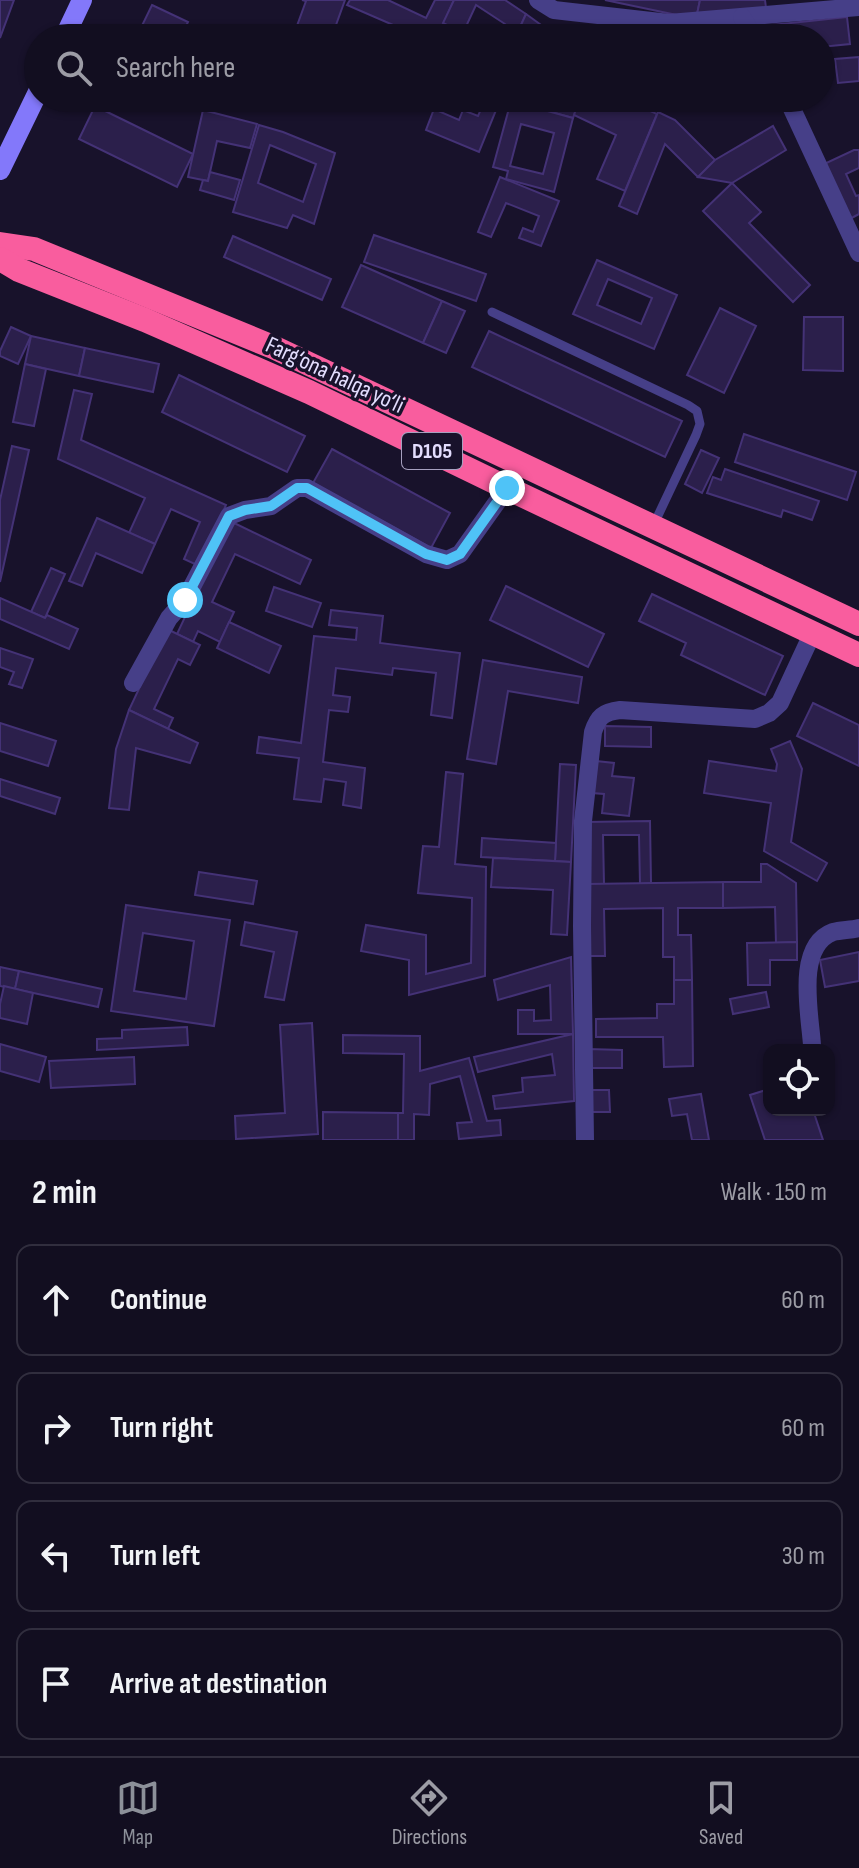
<!DOCTYPE html>
<html lang="en">
<head>
<meta charset="utf-8">
<style>
  body { margin:0; font-family:"Sofia Sans Condensed",sans-serif; background:#1b1729; color:#f1f3f6 }
  .controls { position:absolute; right:24px; bottom:24px; display:grid; overflow:hidden; border-radius:16px; box-shadow:0 2px 6px #0004 }
  .controls button { width:72px; height:72px; display:grid; place-items:center; padding:0; border:0; border-bottom:2px solid #312e3e; background:#120e20; color:#f1f3f6; font:40px sans-serif }
  .stop { position:absolute; width:24px; height:24px; margin:-18px; border:6px solid #4fc3f7; border-radius:50%; background:#fff }
  .stop.end { background:#4fc3f7; border-color:#fff; box-shadow:0 2px 8px #0008 }
  .list { margin:0; padding:0; list-style:none }
  h2 { display:flex; justify-content:space-between; align-items:center; height:104px; margin:0; padding:0 32px; font-size:34px }
  h2 small { font-size:26px; font-weight:400; color:#9c9ca5 }
  .list li { display:grid; grid-template-columns:52px 1fr auto; gap:24px; align-items:center; box-sizing:border-box; height:112px; margin:0 16px 16px; padding:0 16px; border:2px solid #312e3e; border-radius:16px }
  .list b { display:block; font-size:30px; white-space:nowrap }
  .list em { font-size:26px; font-style:normal; color:#9c9ca5 }
  .icon { flex:none; width:44px; height:44px; fill:none; stroke:currentColor; stroke-width:2; stroke-linecap:round; stroke-linejoin:round }
  .map { position:relative; flex:none; width:859px; height:1140px; overflow:hidden }
  .search { position:absolute; background:#120e20; box-shadow:0 2px 6px #0004; left:24px; right:24px; top:24px; height:88px; display:flex; align-items:center; gap:20px; box-sizing:border-box; padding:0 28px; border-radius:44px; color:#9c9ca5; font-size:30px }
  .sheet { height:616px; background:#120e20 }
  nav { display:flex; justify-content:space-around; align-items:center; box-sizing:border-box; height:112px; border-top:2px solid #312e3e; background:#120e20; font-size:22px; color:#9c9ca5 }
  nav a { display:grid; justify-items:center; gap:4px }
  nav .on { color:#8c9099 }
  .map>svg:first-child { display:block }
  .building { fill:#2b1f4b; stroke:#443276; stroke-width:2; fill-rule:evenodd }
  .lines { fill:none; stroke-linecap:round; stroke-linejoin:round }
  .lane { stroke:#463f88; stroke-width:9 }
  .street { stroke:#463f88; stroke-width:18 }
  .secondary { stroke:#8378fa; stroke-width:20 }
  .highway { stroke:#f95d9e; stroke-width:24 }
  .route { stroke:#4fc3f7; stroke-width:10 }
  .labels { text-anchor:middle; dominant-baseline:central; stroke-width:7; stroke-linejoin:round; paint-order:stroke }
  .shield { fill:#18122b; stroke:#a6a0bf; stroke-width:2 }
  .shield-label { font-size:22px; font-weight:bold; fill:#e3ddfe }
  .street-label { font-size:24px; fill:#e3ddfe; stroke:#18122b }
</style>
</head>
<body>
<div class="map">
<svg width="859" height="1140" viewBox="0 0 859 1140">
  <rect width="100%" height="100%" fill="#18122b"/>
  <g class="building">
    <polygon points="0,0 14,0 0,38"/>
    <polygon points="302,0 345,0 332,36 319,31 317,38 303,38 294,34 306,1"/>
    <polygon points="350,0 388,0 426,18 435,0 454,0 437,38 423,38 347,5"/>
    <polygon points="454,0 505,0 526,14 515,38 498,38 505,24 476,5 463,33 443,23"/>
    <polygon points="605,0 700,0 696,19"/>
    <polygon points="700,0 765,0 766,8 696,19"/>
    <polygon points="152,5 188,22 180,38 136,38"/>
    <polygon points="526,14 559,38 515,38"/>
    <polygon points="847,17 850,44 821,47 821,38 764,38 763,26"/>
    <polygon points="603,18 644,38 593,38"/>
    <polygon points="859,57 859,81 838,83 835,59"/>
    <polygon points="486,98 501,98 479,152 426,130 434,109 459,120 463,110 478,116"/>
    <polygon points="512,98 580,98 573,118 511,101"/>
    <polygon points="580,98 622,98 657,114 625,191 597,179 616,135 574,115"/>
    <path d="M 511,101 L 573,118 L 554,192 L 506,179 L 508,171 L 493,167 ZM 521,124 L 554,133 L 543,174 L 510,166 Z"/>
    <polygon points="95,106 193,154 177,187 79,139"/>
    <polygon points="203,110 257,124 250,148 217,141 208,181 188,177"/>
    <polygon points="658,112 675,120 715,160 698,177 665,144 637,214 619,206"/>
    <path d="M 259,125 L 283,132 L 335,153 L 314,224 L 293,215 L 287,228 L 233,212 ZM 270,145 L 316,164 L 303,202 L 258,183 Z"/>
    <polygon points="773,126 786,150 732,183 698,177 715,160"/>
    <polygon points="854,150 859,150 859,168 846,174 856,196 859,195 859,214 848,220 822,165"/>
    <polygon points="210,172 240,180 234,200 200,190 203,180 208,181"/>
    <polygon points="500,177 559,201 541,246 519,238 523,228 533,232 539,216 506,203 491,237 478,232"/>
    <polygon points="732,183 761,212 749,223 810,285 793,302 703,211"/>
    <polygon points="374,235 486,274 476,301 364,262"/>
    <polygon points="233,236 331,279 322,300 224,257"/>
    <path d="M 597,260 L 677,295 L 654,349 L 573,314 ZM 608,279 L 652,298 L 641,324 L 597,305 Z"/>
    <polygon points="361,265 442,301 423,343 342,307"/>
    <polygon points="442,301 465,311 446,353 423,343"/>
    <polygon points="720,308 756,326 724,393 687,375"/>
    <polygon points="804,317 843,317 843,371 803,370"/>
    <polygon points="11,327 31,336 18,364 0,356 0,351"/>
    <polygon points="489,331 682,421 665,457 472,367"/>
    <polygon points="31,336 85,348 79,376 25,364"/>
    <polygon points="85,348 159,364 153,392 79,376"/>
    <polygon points="25,364 46,369 34,426 13,422"/>
    <polygon points="179,375 305,436 287,472 162,412"/>
    <polygon points="74,390 92,394 81,440 226,505 199,566 184,559 200,522 171,509 155,544 129,533 145,498 58,459"/>
    <polygon points="744,434 856,472 847,500 735,462"/>
    <polygon points="12,446 29,450 0,582 0,500"/>
    <polygon points="332,449 450,513 431,548 313,483"/>
    <polygon points="701,450 719,458 702,493 685,484"/>
    <polygon points="725,469 819,501 812,520 783,510 781,517 707,493 713,477 721,480"/>
    <polygon points="97,518 155,544 142,573 96,553 82,586 69,581"/>
    <polygon points="230,521 311,560 300,584 235,554 212,602 234,612 220,642 198,631 193,642 177,634"/>
    <polygon points="51,568 65,574 45,618 31,612"/>
    <polygon points="506,586 604,634 588,667 490,620"/>
    <polygon points="274,587 321,603 312,627 266,611"/>
    <polygon points="652,594 783,656 765,695 681,655 686,643 639,621"/>
    <polygon points="0,598 45,618 47,615 78,629 69,649 0,619"/>
    <polygon points="331,610 383,616 380,643 460,653 452,718 431,715 436,673 393,668 392,675 336,668 333,695 350,697 348,712 329,710 323,762 365,768 361,808 343,805 346,782 324,779 321,802 294,799 299,758 257,753 259,737 301,743 314,636 356,640 357,628 329,625"/>
    <polygon points="229,622 281,646 269,673 217,648"/>
    <polygon points="167,629 200,645 190,665 178,659 154,709 173,718 168,729 129,710"/>
    <polygon points="0,648 33,659 22,688 9,684 14,672 0,667"/>
    <polygon points="483,660 582,677 578,703 508,691 496,764 467,759"/>
    <polygon points="813,703 859,725 859,766 797,736"/>
    <polygon points="129,710 198,743 190,763 136,748 129,810 109,808 116,749"/>
    <polygon points="0,723 56,741 48,766 0,751"/>
    <polygon points="605,726 651,727 651,747 605,746"/>
    <polygon points="790,741 802,769 791,842 827,863 817,881 764,851 771,803 704,793 709,761 776,771 777,764 771,749"/>
    <polygon points="596,761 614,763 612,776 634,778 629,816 602,813 604,794 592,793"/>
    <polygon points="560,764 576,765 571,862 555,861"/>
    <polygon points="446,772 463,774 455,864 486,867 485,976 409,995 409,960 361,951 366,925 426,935 426,974 471,963 472,898 418,893 423,846 439,847"/>
    <polygon points="0,779 60,798 55,814 0,796"/>
    <polygon points="650,821 651,883 640,884 639,835 603,835 604,884 587,884 586,822"/>
    <polygon points="482,838 556,843 555,861 481,857"/>
    <polygon points="493,858 571,862 567,935 551,934 553,890 491,887"/>
    <polygon points="761,864 767,864 796,883 797,942 776,943 775,907 723,908 723,882 761,882"/>
    <polygon points="199,872 257,881 253,904 195,895"/>
    <polygon points="723,882 723,908 678,908 678,935 691,935 692,980 674,980 674,957 663,957 663,908 604,909 605,956 588,956 587,884"/>
    <path d="M 126,905 L 230,920 L 214,1026 L 111,1011 ZM 143,933 L 194,941 L 186,999 L 134,991 Z"/>
    <polygon points="245,922 297,932 284,1000 265,997 274,952 241,945"/>
    <polygon points="797,942 797,960 770,960 770,985 748,985 747,943"/>
    <polygon points="859,952 859,981 825,987 820,960"/>
    <polygon points="571,957 573,1034 518,1034 518,1010 534,1010 534,1021 551,1020 550,985 498,1000 494,980"/>
    <polygon points="0,967 19,971 15,989 0,986"/>
    <polygon points="19,971 102,989 98,1007 15,989"/>
    <polygon points="674,980 692,980 693,1066 664,1067 663,1037 596,1037 596,1019 657,1018 657,1004 674,1004"/>
    <polygon points="4,986 33,993 27,1024 0,1018 0,1004"/>
    <polygon points="766,992 769,1007 733,1014 730,999"/>
    <polygon points="312,1023 318,1134 236,1139 235,1116 285,1113 280,1025"/>
    <polygon points="187,1027 188,1045 97,1050 97,1039 122,1038 122,1030"/>
    <polygon points="573,1034 574,1101 495,1109 493,1096 523,1092 522,1078 555,1075 552,1054 478,1072 474,1057"/>
    <polygon points="343,1035 420,1036 420,1071 469,1058 487,1121 500,1120 501,1135 459,1139 457,1123 472,1122 460,1076 430,1084 429,1115 414,1114 414,1140 398,1140 398,1113 403,1113 404,1054 343,1053"/>
    <polygon points="0,1044 46,1057 39,1082 0,1071"/>
    <polygon points="588,1049 622,1050 622,1068 588,1068"/>
    <polygon points="134,1057 135,1084 51,1088 49,1061"/>
    <polygon points="769,1089 769,1110 813,1110 823,1140 765,1140 750,1095"/>
    <polygon points="589,1090 609,1090 610,1112 589,1112"/>
    <polygon points="701,1094 709,1140 692,1140 687,1114 672,1116 669,1099"/>
    <polygon points="323,1112 398,1113 398,1140 323,1140"/>
  </g>
  <g class="lines">
    <polyline class="lane" points="492,312 688,405 697,411 700,424 696,435 654,524"/>
    <g class="street">
      <polyline points="538,0 554,10 669,23 859,7"/>
      <polyline points="742,17 754,38"/>
      <polyline points="787,98 859,253"/>
      <polyline points="133,683 169,618 185,600 229,516 245,510 271,506 297,488 307,488 426,554 447,560 460,554 507,488"/>
      <path d="M 812,1045 C 810,1014 795,946 833,932 C 841,930 851,930 859,928"/>
      <path d="M 585,1140 L 582,926 L 583,821 L 593,732 C 598,717 603,712 620,710 L 755,719 L 769,713 L 780,703 L 813,632"/>
    </g>
    <g class="secondary">
      <polyline points="64,38 82,0"/>
      <polyline points="0,170 38,92"/>
    </g>
    <g class="highway">
      <polyline points="0,244 34,249 273,347 859,624"/>
      <polyline points="0,259 19,270 145,320 309,392 507,488 859,655"/>
    </g>
  </g>
  <g class="lines">
    <polyline class="route" points="185,600 229,516 245,510 271,506 297,488 307,488 426,554 447,560 460,554 507,488"/>
  </g>
  <g class="labels">
    <rect class="shield" x="402" y="433" width="60" height="36" rx="6"/>
    <g class="shield-label">
      <text x="432" y="451">D105</text>
    </g>
    <g class="street-label">
      <text transform="translate(335 375) rotate(25)">Farg‘ona halqa yo‘li</text>
    </g>
  </g>
</svg>
<div class="controls">
<button><svg class="icon" aria-label="locate" viewBox="0 0 24 24"><circle cx="12" cy="12" r="6"/><path d="M12 2v4M12 18v4M2 12h4M18 12h4"/></svg></button>
</div>
<div class="stop" style="left:185px;top:600px"></div>
<div class="stop end" style="left:507px;top:488px"></div>
<div class="search"><svg class="icon" aria-label="search" viewBox="0 0 24 24"><circle cx="10" cy="10" r="6"/><path d="M15 15l6 6"/></svg>Search here</div>
</div>
<section class="sheet">
<h2>2 min<small>Walk · 150 m</small></h2>
<ul class="list">
<li><svg class="icon" aria-label="ahead" viewBox="0 0 24 24"><path d="M12 20V5M6 11l6-6 6 6"/></svg><div><b>Continue</b></div><em>60 m</em></li>
<li><svg class="icon" aria-label="right" viewBox="0 0 24 24"><path d="M7 20v-9h11M14 6l5 5-5 5"/></svg><div><b>Turn right</b></div><em>60 m</em></li>
<li><svg class="icon" aria-label="left" viewBox="0 0 24 24"><path d="M17 20v-9H6M10 6l-5 5 5 5"/></svg><div><b>Turn left</b></div><em>30 m</em></li>
<li><svg class="icon" aria-label="arrive" viewBox="0 0 24 24"><path d="M6 21V4h12l-3 4 3 4H6"/></svg><div><b>Arrive at destination</b></div></li>
</ul>
</section>
<nav>
<a class="on"><svg class="icon" aria-label="map" viewBox="0 0 24 24"><path d="M3 6l6-2 6 2 6-2v14l-6 2-6-2-6 2zM9 4v14M15 6v14"/></svg>Map</a>
<a><svg class="icon" aria-label="directions" viewBox="0 0 24 24"><path d="M12 3l9 9-9 9-9-9zM9 14v-3h6M13 9l2 2-2 2"/></svg>Directions</a>
<a><svg class="icon" aria-label="saved" viewBox="0 0 24 24"><path d="M7 4h10v16l-5-4-5 4z"/></svg>Saved</a>
</nav>
</body>
</html>
